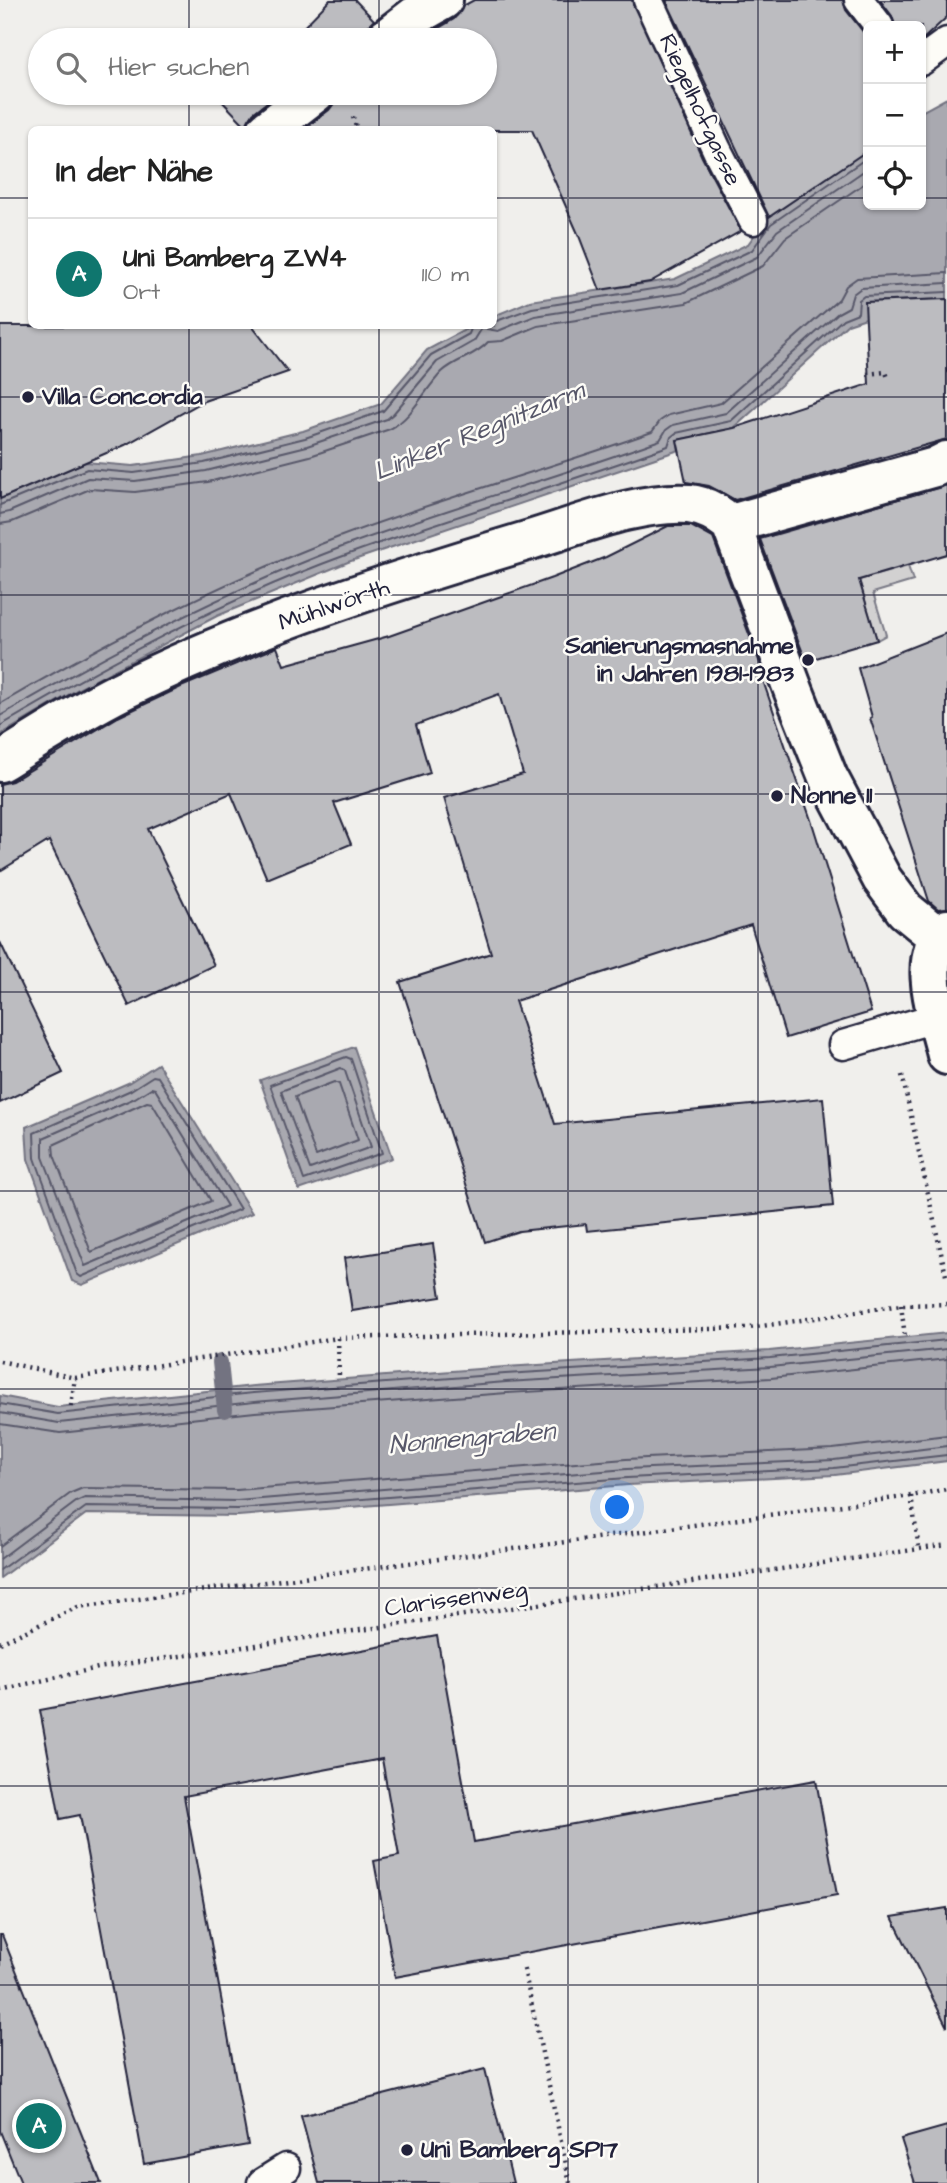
<!DOCTYPE html>
<html lang="de">
<head>
<meta charset="utf-8">
<style>
  body { margin:0; font-family:"Architects Daughter",sans-serif; background:#f6f6f6; color:#222 }
  .controls { position:absolute; right:21px; top:21px; display:grid; overflow:hidden; border-radius:10px; box-shadow:0 2px 5px #0004 }
  .controls button { width:63px; height:63px; display:grid; place-items:center; padding:0; border:0; border-bottom:2px solid #e0e0e0; background:#fff; color:#222; font:35px sans-serif }
  .you { position:absolute; left:618px; top:1508px; width:24px; height:24px; margin:-18px; border:5px solid #fff; border-radius:50%; background:#1a73e8; box-shadow:0 0 0 10px #1a73e833 }
  .badge { display:grid; place-items:center; width:46px; height:46px; border-radius:50%; background:#0f766e; color:#fff; font-size:23px; font-weight:700 }
  .pin { position:absolute; translate:-50% -50%; border:4px solid #fff; box-shadow:0 2px 7px #0006 }
  .list { margin:0; padding:0; list-style:none }
  h2 { display:flex; justify-content:space-between; align-items:center; height:91px; margin:0; padding:0 28px; font-size:30px }
  h2 small { font-size:23px; font-weight:400; color:#767676 }
  .list li { display:grid; grid-template-columns:46px 1fr auto; gap:21px; align-items:center; box-sizing:border-box; height:112px; padding:0 28px; border-top:2px solid #e0e0e0 }
  .list b { display:block; font-size:26px; white-space:nowrap }
  .list p { margin:0; font-size:23px; white-space:nowrap; color:#767676 }
  .list em { font-size:23px; font-style:normal; color:#767676 }
  .icon { flex:none; width:38px; height:38px; fill:none; stroke:currentColor; stroke-width:2; stroke-linecap:round; stroke-linejoin:round }
  .map { position:relative; flex:none; width:947px; height:2183px; overflow:hidden }
  .search { position:absolute; background:#fff; box-shadow:0 2px 5px #0004; left:28px; top:28px; width:469px; height:77px; display:flex; align-items:center; gap:18px; box-sizing:border-box; padding:0 24px; border-radius:38px; color:#767676; font-size:26px }
  .panel { position:absolute; background:#fff; box-shadow:0 2px 5px #0004; left:28px; top:126px; width:469px; height:203px; border-radius:10px }
  .map>svg:first-child { display:block }
  .green { fill:#d2d1d1; stroke:#7a7a86; stroke-width:2 }
  .water { fill:#a9a9b0; stroke:#737381; stroke-width:2 }
  .lines { fill:none; stroke-linecap:round; stroke-linejoin:round }
  .shore { stroke:#58586a; stroke-width:2 }
  .stream { stroke:#737381; stroke-width:16 }
  .building { fill:#bcbcc0; stroke:#22223b; stroke-width:2 }
  .service-casing { stroke:#22223b; stroke-width:33 }
  .minor-casing { stroke:#22223b; stroke-width:44 }
  .tertiary-casing { stroke:#22223b; stroke-width:44 }
  .path { stroke:#22223b; stroke-width:4.5; stroke-dasharray:2 5; stroke-linecap:butt }
  .service { stroke:#fdfcf7; stroke-width:28 }
  .minor { stroke:#fdfcf7; stroke-width:38 }
  .tertiary { stroke:#fdfcf7; stroke-width:38 }
  .grid { fill:none; stroke:#22223b; stroke-width:2; stroke-opacity:0.55 }
  .poi-dot { fill:#22223b; stroke:#fdfcf7; stroke-width:2.5 }
  .labels { text-anchor:middle; dominant-baseline:central; stroke-width:5; stroke-linejoin:round; paint-order:stroke }
  .street-label { font-size:24px; fill:#22223b; stroke:#fdfcf7 }
  .poi-label { font-size:24px; font-weight:bold; fill:#22223b; stroke:#fdfcf7; text-anchor:start }
  .water-label { font-size:26px; font-style:italic; fill:#58586a; stroke:#fdfcf7 }
</style>
</head>
<body>
<div class="map">
<svg width="947" height="2183" viewBox="0 0 947 2183">
  <rect width="100%" height="100%" fill="#f0efec"/>
  <filter id="ink" filterUnits="userSpaceOnUse"><feTurbulence type="fractalNoise" baseFrequency=".0143" numOctaves="2"/><feDisplacementMap in="SourceGraphic" scale="14" xChannelSelector="R" yChannelSelector="G"/><feConvolveMatrix kernelMatrix="1 2 1 2 8 2 1 2 1" color-interpolation-filters="sRGB"/></filter>
  <g filter="url(#ink)">
    <polygon class="green" points="908,566 913,581 873,593 886,635 877,640 859,580"/>
    <g class="water">
      <polygon points="947,98 947,299 866,302 866,318 848,324 734,428 677,440 679,450 348,562 217,616 78,689 0,735 0,499 85,462 133,466 202,456 303,431 381,404 427,350 472,326 494,326 494,316 530,301 675,279 748,244 766,219 868,149 868,205 921,205 921,112"/>
      <polygon points="354,1047 392,1158 299,1190 260,1080"/>
      <polygon points="158,1064 252,1213 82,1285 72,1281 28,1159 26,1127 128,1083"/>
      <polygon points="947,1333 947,1461 835,1475 628,1485 238,1516 86,1514 0,1578 0,1396 58,1407 253,1386 505,1367 769,1351"/>
    </g>
    <g class="lines">
      <g class="shore">
        <polyline points="494,322 532,308 678,285 752,250 771,224 868,157"/>
        <polyline points="0,505 87,469 134,473 204,463 305,438 383,411 431,355 469,334 472,326"/>
        <polyline points="0,514 9,512 88,478 135,481 206,471 307,446 387,419 393,414 437,362 474,341 482,328 498,331 535,316 682,293 757,257 777,231 868,168"/>
        <path d="M 0,524 L 12,522 L 90,489 L 135,492 L 208,482 L 310,456 L 390,429 C 413,417 425,389 442,372 C 456,359 476,356 488,342 L 502,341 L 538,326 L 686,303 L 763,266 L 785,238 L 868,181"/>
        <path d="M 0,704 C 109,640 221,582 339,537 C 442,498 548,469 652,432 L 660,421 L 669,415 L 721,403 L 839,299 L 846,286 L 857,278 L 947,273"/>
        <path d="M 0,716 C 110,652 223,592 342,547 C 447,508 555,478 660,440 L 666,430 L 673,425 L 726,413 L 838,313 L 849,307 L 853,294 L 861,288 L 947,283"/>
        <path d="M 0,726 C 111,661 225,599 346,555 C 452,516 562,485 668,446 L 671,437 L 676,433 L 731,421 L 843,319 L 858,313 L 859,300 L 864,296 L 947,292"/>
        <polygon points="346,1057 351,1059 382,1153 304,1180 270,1085"/>
        <polygon points="341,1068 345,1071 371,1147 310,1169 281,1091"/>
        <polygon points="153,1076 158,1077 240,1209 81,1277 77,1274 35,1158 34,1133 131,1090"/>
        <polygon points="334,1082 339,1084 358,1140 316,1156 295,1097"/>
        <polygon points="151,1088 155,1089 227,1206 85,1266 43,1157 43,1138 135,1098"/>
        <polygon points="147,1102 152,1103 211,1201 91,1252 54,1155 53,1145"/>
        <polyline points="0,1404 58,1414 253,1393 505,1374 770,1358 947,1340"/>
        <polyline points="0,1413 59,1423 254,1402 506,1382 770,1367 947,1349"/>
        <polyline points="0,1424 60,1433 255,1412 507,1393 771,1378 947,1359"/>
        <polyline points="0,1546 71,1493 83,1488 237,1490 626,1459 833,1449 947,1435"/>
        <polyline points="0,1559 76,1502 85,1498 237,1501 627,1469 834,1460 947,1446"/>
        <polyline points="0,1570 86,1507 238,1509 627,1478 834,1468 947,1455"/>
      </g>
      <polyline class="stream" points="220,1362 225,1410"/>
    </g>
    <g class="building">
      <polygon points="330,0 355,0 374,20 364,31 363,40 291,40"/>
      <polygon points="474,0 632,0 702,157 741,231 650,282 600,290 579,236 532,130 303,130 329,110 335,102 336,93 485,93 485,40 419,40 454,19 463,6"/>
      <polygon points="666,0 843,0 846,10 868,38 868,150 769,217"/>
      <polygon points="880,0 947,0 947,17 921,41 921,26 895,26 892,16"/>
      <polygon points="214,93 279,93 253,113 246,126"/>
      <polygon points="947,299 947,439 735,500 709,486 686,482 677,440 734,428 869,384 865,302"/>
      <polygon points="0,326 252,326 288,372 204,401 125,445 0,499"/>
      <polygon points="947,485 947,554 859,580 877,640 806,661 760,539"/>
      <polygon points="668,526 691,526 713,538 764,674 761,675 813,826 871,1012 786,1038 751,925 515,1001 555,1124 823,1098 833,1206 587,1231 586,1224 519,1231 485,1242 400,982 491,953 444,798 523,774 499,694 416,725 430,773 334,803 351,844 267,879 231,793 148,829 214,965 129,1006 49,841 0,871 0,784 12,781 118,717 181,687 277,647 284,665 389,636 552,578 606,557"/>
      <polygon points="947,633 947,908 938,909 929,901 870,718 872,717 858,668"/>
      <polygon points="0,942 63,1073 0,1103"/>
      <polygon points="433,1244 441,1297 352,1311 344,1258"/>
      <polygon points="437,1636 474,1842 816,1780 837,1895 395,1977 374,1861 399,1856 382,1759 184,1796 248,2145 144,2164 80,1815 60,1819 40,1710"/>
      <polygon points="947,1908 947,2027 892,1917"/>
      <polygon points="0,1935 2,1935 101,2183 21,2183 0,2131"/>
      <polygon points="485,2069 513,2183 319,2183 301,2116"/>
      <polygon points="947,2126 947,2183 915,2183 901,2139"/>
    </g>
    <g class="lines">
      <defs>
        <g id="service">
          <polyline points="648,0 717,150 753,220"/>
          <polyline points="859,0 879,26"/>
          <polyline points="921,61 947,42"/>
          <polyline points="843,1045 938,1017"/>
          <polyline points="262,2183 286,2168"/>
        </g>
        <g id="minor">
          <polyline points="384,40 415,16 443,0"/>
          <polyline points="267,130 315,93"/>
          <polyline points="731,524 935,467 947,461"/>
          <path d="M 0,762 C 40,737 81,711 123,690 C 251,626 393,581 530,540 C 580,525 636,501 689,504 C 707,506 718,514 731,524 L 794,692 L 828,777 L 882,879 L 905,910 L 938,937"/>
        </g>
        <path id="tertiary" d="M 947,929 C 914,957 939,1020 947,1055"/>
      </defs>
      <use href="#service" class="service-casing"/>
      <use href="#minor" class="minor-casing"/>
      <use href="#tertiary" class="tertiary-casing"/>
      <g class="path">
        <polyline points="353,117 357,130"/>
        <polyline points="867,374 886,372 888,378"/>
        <polyline points="902,1075 947,1280"/>
        <polyline points="901,1305 905,1337"/>
        <polyline points="338,1338 339,1379"/>
        <polyline points="0,1361 75,1378 338,1338 749,1328 901,1305 947,1304"/>
        <polyline points="71,1406 75,1378"/>
        <polyline points="911,1496 919,1549"/>
        <polyline points="0,1643 78,1607 911,1496 947,1489"/>
        <polyline points="0,1690 98,1668 947,1545"/>
        <polyline points="524,1969 570,2183"/>
      </g>
      <use href="#service" class="service"/>
      <use href="#minor" class="minor"/>
      <use href="#tertiary" class="tertiary"/>
    </g>
  </g>
  <path class="grid" d="M 189,0 L 189,40M 379,0 L 379,40M 568,0 L 568,2183M 758,0 L 758,2183M 189,93 L 189,130M 379,93 L 379,130M 0,198 L 32,198M 494,198 L 868,198M 921,198 L 947,198M 189,326 L 189,2183M 379,326 L 379,2183M 0,397 L 947,397M 0,595 L 947,595M 0,794 L 947,794M 0,992 L 947,992M 0,1191 L 947,1191M 0,1389 L 947,1389M 0,1588 L 947,1588M 0,1786 L 947,1786M 0,1985 L 947,1985"/>
  <g class="poi-dot">
    <circle cx="28" cy="397" r="7"/>
    <circle cx="808" cy="660" r="7"/>
    <circle cx="777" cy="796" r="7"/>
    <circle cx="407" cy="2150" r="7"/>
  </g>
  <g class="labels">
    <g class="street-label">
      <text transform="translate(700 110) rotate(65)">Riegelhofgasse</text>
      <text transform="translate(334 605) rotate(-19)">Mühlwörth</text>
      <text transform="translate(456 1599) rotate(-8)">Clarissenweg</text>
    </g>
    <g class="poi-label">
      <text x="42" y="397">Villa Concordia</text>
      <text x="794" y="646" text-anchor="end">Sanierungsmasnahme<tspan x="794" dy="28">in Jahren 1981–1983</tspan></text>
      <text x="791" y="796">Nonne 11</text>
      <text x="421" y="2150">Uni Bamberg SP17</text>
    </g>
    <g class="water-label">
      <text transform="translate(479 431) rotate(-22)">Linker Regnitzarm</text>
      <text transform="translate(472 1438) rotate(-5)">Nonnengraben</text>
    </g>
  </g>
</svg>
<div class="controls">
<button>+</button>
<button>−</button>
<button><svg class="icon" aria-label="locate" viewBox="0 0 24 24"><circle cx="12" cy="12" r="6"/><path d="M12 2v4M12 18v4M2 12h4M18 12h4"/></svg></button>
</div>
<div class="you"></div>
<div class="pin badge" style="left:39px;top:2126px">A</div>
<div class="search"><svg class="icon" aria-label="search" viewBox="0 0 24 24"><circle cx="10" cy="10" r="6"/><path d="M15 15l6 6"/></svg>Hier suchen</div>
<section class="panel">
<h2>In der Nähe<small></small></h2>
<ul class="list">
<li><span class="badge">A</span><div><b>Uni Bamberg ZW4</b><p>Ort</p></div><em>110 m</em></li>
</ul>
</section>
</div>
</body>
</html>
